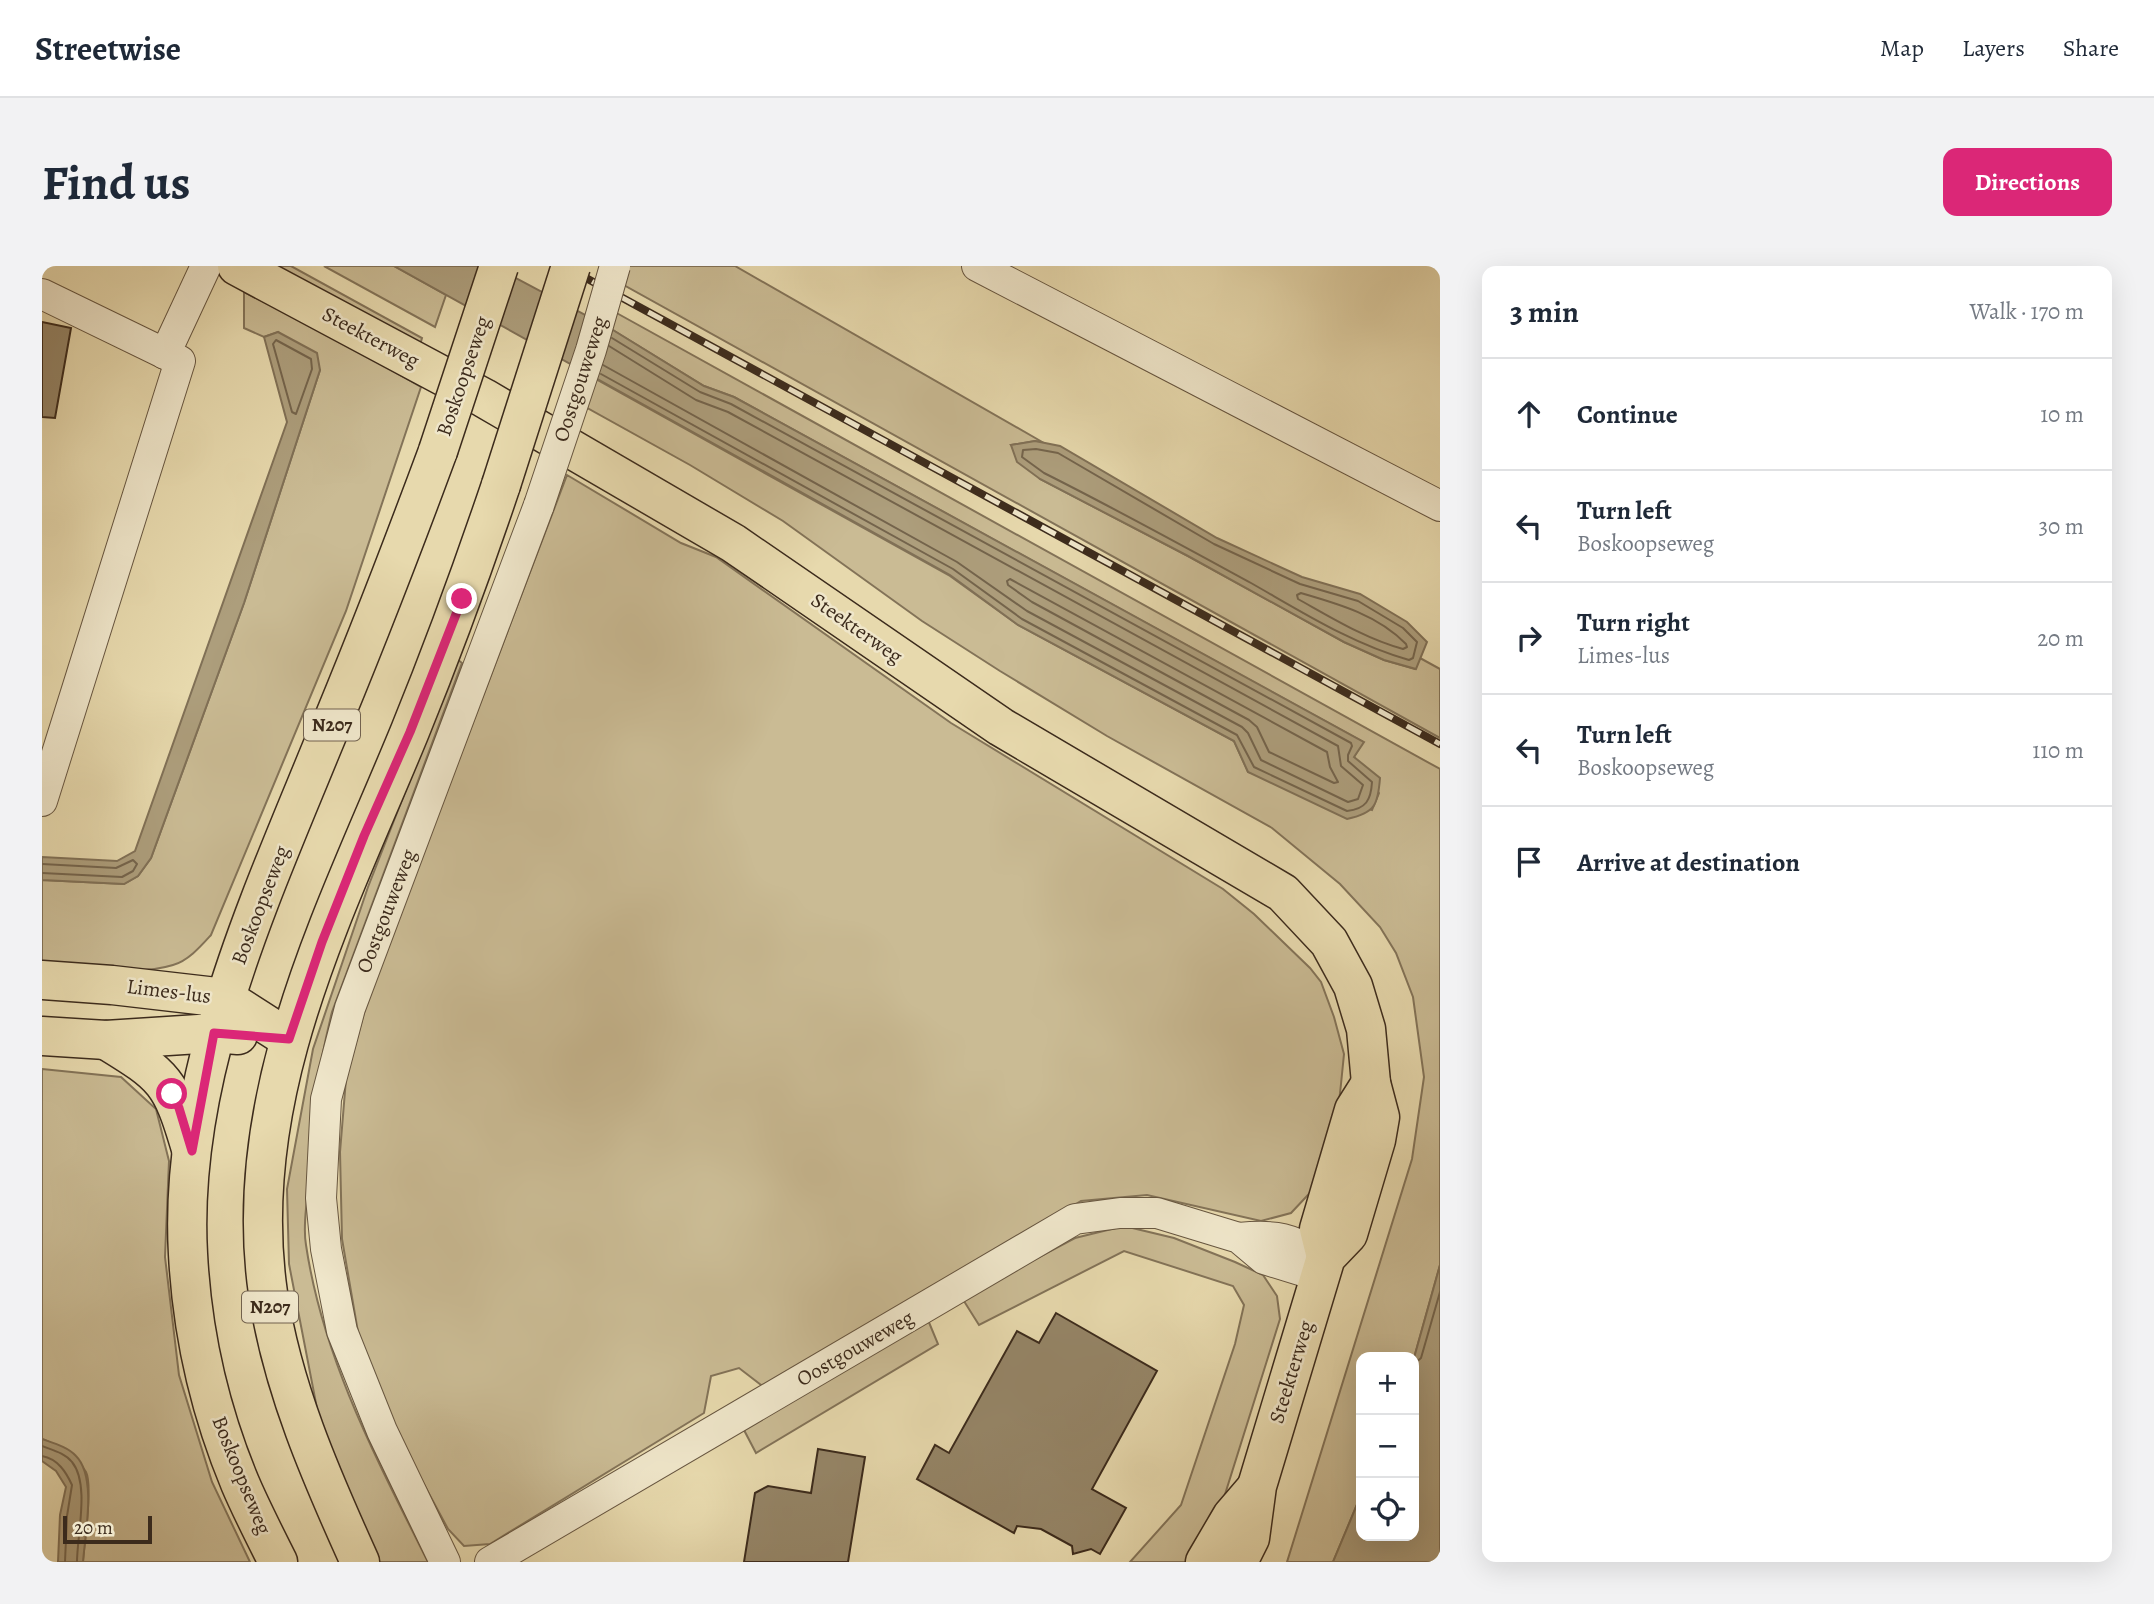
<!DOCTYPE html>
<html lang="en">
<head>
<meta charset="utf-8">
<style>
  body { margin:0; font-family:Alegreya,serif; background:#f2f2f3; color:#1f2937 }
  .controls { position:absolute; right:21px; bottom:21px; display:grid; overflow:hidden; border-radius:14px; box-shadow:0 7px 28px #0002 }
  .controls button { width:63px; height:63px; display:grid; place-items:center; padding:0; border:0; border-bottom:2px solid #e0e1e3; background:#fff; color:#1f2937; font:35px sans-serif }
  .scale { position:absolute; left:21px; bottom:18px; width:89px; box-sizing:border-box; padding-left:7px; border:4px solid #3c2b1c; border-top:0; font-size:19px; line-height:24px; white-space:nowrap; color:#3c2b1c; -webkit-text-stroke:5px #efe6ca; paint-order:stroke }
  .stop { position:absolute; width:21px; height:21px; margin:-16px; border:5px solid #db2777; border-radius:50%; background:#fff }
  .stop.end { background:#db2777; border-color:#fff; box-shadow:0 2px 7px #0008 }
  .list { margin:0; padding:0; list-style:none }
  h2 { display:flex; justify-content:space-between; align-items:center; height:91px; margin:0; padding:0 28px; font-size:30px }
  h2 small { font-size:23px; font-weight:400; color:#747a83 }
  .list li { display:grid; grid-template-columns:46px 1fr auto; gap:21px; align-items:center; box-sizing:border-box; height:112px; padding:0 28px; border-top:2px solid #e0e1e3 }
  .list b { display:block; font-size:26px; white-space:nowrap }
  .list p { margin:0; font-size:23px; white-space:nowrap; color:#747a83 }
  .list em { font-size:23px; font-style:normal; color:#747a83 }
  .icon { flex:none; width:38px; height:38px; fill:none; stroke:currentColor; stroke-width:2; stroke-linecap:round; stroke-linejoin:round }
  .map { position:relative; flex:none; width:1398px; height:1296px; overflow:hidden; border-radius:14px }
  header { display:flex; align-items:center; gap:42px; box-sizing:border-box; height:98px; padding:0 35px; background:#fff; border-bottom:2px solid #e0e1e3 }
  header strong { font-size:33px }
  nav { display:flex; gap:38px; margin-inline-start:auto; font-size:24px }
  .intro { display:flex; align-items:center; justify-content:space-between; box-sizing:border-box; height:168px; padding:0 42px }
  h1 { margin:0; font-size:49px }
  .button { padding:18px 32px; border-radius:14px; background:#db2777; color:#fff; font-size:24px; font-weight:700 }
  main { display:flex; gap:42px; padding:0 42px }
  aside { flex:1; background:#fff; border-radius:14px; box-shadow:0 7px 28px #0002 }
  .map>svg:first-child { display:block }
  .green { fill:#cabb94; stroke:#837358; stroke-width:2 }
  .water { fill:#ad9e7c; stroke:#807056; stroke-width:2 }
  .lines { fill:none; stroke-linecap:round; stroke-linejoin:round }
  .shore { stroke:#74644c; stroke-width:2 }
  .building { fill:#958567; stroke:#3c2b1c; stroke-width:2 }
  .minor-casing { stroke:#675640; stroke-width:32 }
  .major-casing { stroke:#3c2b1c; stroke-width:41 }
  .minor { stroke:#efe6ca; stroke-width:30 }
  .major { stroke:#e7d9ad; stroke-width:38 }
  .rail-casing { stroke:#3c2b1c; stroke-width:8 }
  .rail { stroke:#efe6ca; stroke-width:5; stroke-dasharray:16; stroke-linecap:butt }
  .minor-bridge-casing { stroke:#675640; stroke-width:32; stroke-linecap:butt }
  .major-bridge-casing { stroke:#3c2b1c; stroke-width:41; stroke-linecap:butt }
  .minor-bridge { stroke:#efe6ca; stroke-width:30 }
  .major-bridge { stroke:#e7d9ad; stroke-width:38 }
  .route { stroke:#db2777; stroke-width:9 }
  .labels { text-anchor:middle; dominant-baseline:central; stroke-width:5; stroke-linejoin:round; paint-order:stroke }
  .shield { fill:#efe6ca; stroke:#726350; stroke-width:2 }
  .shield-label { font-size:19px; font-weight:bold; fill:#3c2b1c }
  .street-label { font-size:21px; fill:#3c2b1c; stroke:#efe6ca }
</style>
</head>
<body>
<header>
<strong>Streetwise</strong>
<nav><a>Map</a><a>Layers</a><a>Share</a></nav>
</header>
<div class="intro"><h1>Find us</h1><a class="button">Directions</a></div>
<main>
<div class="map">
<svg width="1398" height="1296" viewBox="0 0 1398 1296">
  <rect width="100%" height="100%" fill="#e7d9ad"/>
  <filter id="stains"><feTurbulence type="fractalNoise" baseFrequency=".00286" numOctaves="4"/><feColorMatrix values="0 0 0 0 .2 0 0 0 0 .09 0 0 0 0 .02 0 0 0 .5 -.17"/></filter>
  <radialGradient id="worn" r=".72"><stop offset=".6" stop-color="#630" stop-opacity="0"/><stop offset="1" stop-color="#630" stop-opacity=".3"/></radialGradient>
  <g class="green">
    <polygon points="228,0 249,0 380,72 378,79"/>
    <polygon points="282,0 352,0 404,29 393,61"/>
    <polygon points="585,0 693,0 1002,177 993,175 969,179 998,213 1146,290 1302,376 1342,394 1373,403 1378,392 1398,403 1398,472 580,18"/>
    <path d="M 202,26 L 295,73 L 379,121 L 304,345 L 169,669 C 159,680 146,695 131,699 C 93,711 39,699 0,696 L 0,614 L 82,618 L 96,610 L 109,592 L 202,337 L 278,104 L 236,66 L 222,71 L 202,62 Z"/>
    <polygon points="571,45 1398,503 1398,999 1372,1092 1319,1091 1319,1229 1291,1296 1245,1296 1370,893 1382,811 1371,731 1354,687 1338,661 1298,618 1230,562 1065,470 958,405 880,355 741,255 648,199 540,139 550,111 908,310 976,359 1192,475 1206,506 1330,544 1337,527 1312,491 1321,476 692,131 662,120 566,61"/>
    <polygon points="525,209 639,277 674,291 909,457 1181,623 1212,648 1268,702 1279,716 1292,751 1302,788 1299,818 1295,854 1280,914 1249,947 1219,955 1105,929 1039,935 987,967 888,1021 723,1122 697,1102 669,1110 662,1147 448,1278 422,1280 406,1263 357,1172 316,1066 300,973 298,886 304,813 326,732"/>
    <path d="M 415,393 L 420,397 L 290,746 C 275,806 267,868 265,931 C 264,946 261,963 264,979 C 281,1093 335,1194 386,1296 L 337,1296 L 278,1158 L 247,998 L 245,923 L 271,783 L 326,621 Z"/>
    <path d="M 0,803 L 79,811 L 114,843 L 127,895 L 123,991 L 137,1109 L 170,1216 L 208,1296 L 41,1296 C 42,1278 51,1220 44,1206 C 36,1192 14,1178 0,1173 Z"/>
    <polygon points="1082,960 1132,972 1193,996 1221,1009 1235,1030 1238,1053 1174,1257 1144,1296 1088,1296 1139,1239 1193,1078 1202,1039 1191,1020 1082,985 937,1059 920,1032 1033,972"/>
    <polygon points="886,1054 896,1078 714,1187 702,1164"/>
  </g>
  <g class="water">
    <path d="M 352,0 L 451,0 L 566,61 L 662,120 L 692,131 L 1322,476 L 1312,491 L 1338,512 C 1336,539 1333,547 1305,553 L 1206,506 L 1192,475 L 976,359 L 908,309 Z"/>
    <polygon points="236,66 275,87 278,104 202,337 109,592 96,610 82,618 0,614 0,591 75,595 93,585 245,156 222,71"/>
    <polygon points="993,175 1018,180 1175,272 1260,311 1318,328 1365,356 1385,376 1374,403 1342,394 1302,376 1146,290 998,213 975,196 969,179"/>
    <polygon points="1398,999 1398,1296 1291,1296 1319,1229 1319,1270 1372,1270 1372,1092"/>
    <path d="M 0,1173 C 11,1177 26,1181 34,1190 C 55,1211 43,1268 41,1296 L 16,1296 L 18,1249 L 24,1221 L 14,1205 L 0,1195 Z"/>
  </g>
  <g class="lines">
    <g class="shore">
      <polygon points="234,74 269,93 270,103 254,148 250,146 231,78"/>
      <polyline points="561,99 915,296 985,345 1200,461 1206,467 1219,494 1306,536 1316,533 1321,519 1299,500 1296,480 686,146 654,134 567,80"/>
      <path d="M 559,108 L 911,303 L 980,353 L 1195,469 L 1212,501 L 1305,545 C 1324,543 1329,534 1330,516 L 1306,495 L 1306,489 L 1310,480 L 1309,477 L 689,138 L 658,126 L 570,72"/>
      <path d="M 994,183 L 1016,187 L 1172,278 L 1258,318 L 1316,335 L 1361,362 L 1375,376 L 1371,392 L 1367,394 C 1310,378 1260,346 1209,317 C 1141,280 1072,242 1002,207 L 980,191 L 981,184 Z"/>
      <polygon points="968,313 1285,486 1288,501 1296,516 1292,517 1227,486 1215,461 1207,454 990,336 966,319 965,315"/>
      <path d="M 1259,327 C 1297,338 1336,349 1364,378 L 1365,381 L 1361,383 C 1324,373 1290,352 1256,333 L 1255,329 Z"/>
      <polyline points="0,598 74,602 91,594 95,598 91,605 80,611 0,607"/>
      <polyline points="1372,1098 1379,1092 1398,1026"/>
      <path d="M 0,1180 C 10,1184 23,1187 30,1196 C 48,1218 35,1269 35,1296"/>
      <path d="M 0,1190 C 16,1193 24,1206 30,1219 L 25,1250 L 23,1296"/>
    </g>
  </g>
  <g class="building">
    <polygon points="0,56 29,62 13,152 0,151"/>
    <polygon points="1014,1047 1115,1105 1050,1223 1084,1242 1058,1288 1049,1283 1031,1288 1030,1280 999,1263 975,1260 972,1267 875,1213 893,1179 907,1187 975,1065 997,1077"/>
    <polygon points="776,1183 823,1191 806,1296 702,1296 713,1227 726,1220 769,1227"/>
  </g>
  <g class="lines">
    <defs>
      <g id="minor">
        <polyline points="935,0 1398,240"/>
        <polyline points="0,28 138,95 0,535"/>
        <polyline points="123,88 164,0"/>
        <path d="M 1197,972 C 1238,968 1247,973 1284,991"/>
        <polyline points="403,1296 340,1165 300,1065 284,983 279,932 284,833 308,742 497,239"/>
        <polyline points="448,1296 1033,953 1078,947 1115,947 1197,972 1222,993 1277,1010"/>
      </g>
      <g id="major">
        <polyline points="195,0 442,132 691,277 959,461 1241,627 1287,676 1311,720 1324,763 1329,817 1338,851 1334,874 1306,968 1284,991 1215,1220 1208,1272 1196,1296"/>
        <polyline points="0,714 70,719 183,732 247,773"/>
        <polyline points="0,770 64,774 172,767 196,769"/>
        <path d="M 64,774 C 123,810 129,815 149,883"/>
        <polyline points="1284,991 1277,963 1312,844 1329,817"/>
        <path d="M 236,1296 C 223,1270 209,1243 198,1217 C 168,1145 150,1065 146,988 C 136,812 215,640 280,481 C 321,383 359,285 396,185"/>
        <path d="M 318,1296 C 279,1210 240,1121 226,1027 C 197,827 295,643 368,465 C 401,384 431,302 459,219"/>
        <polyline points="1163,1296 1190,1250 1214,1222"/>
      </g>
    </defs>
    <use href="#minor" class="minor-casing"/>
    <use href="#major" class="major-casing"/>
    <use href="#minor" class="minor"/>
    <use href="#major" class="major"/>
    <defs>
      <polyline id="rail" points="522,0 1398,478"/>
    </defs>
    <use href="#rail" class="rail-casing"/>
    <use href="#rail" class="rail"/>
    <defs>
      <polyline id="minor-bridge" points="497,239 549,84 573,0"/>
      <g id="major-bridge">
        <polyline points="396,185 457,0"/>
        <polyline points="459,219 529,0"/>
      </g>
    </defs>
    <use href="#minor-bridge" class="minor-bridge-casing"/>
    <use href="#major-bridge" class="major-bridge-casing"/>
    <use href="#minor-bridge" class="minor-bridge"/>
    <use href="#major-bridge" class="major-bridge"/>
  </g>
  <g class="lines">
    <polyline class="route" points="130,828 137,842 150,885 172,767 247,773 280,676 322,570 368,466 420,333"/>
  </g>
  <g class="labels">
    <g class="shield">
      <rect x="262" y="443.5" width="56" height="31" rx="5"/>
      <rect x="200" y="1025.5" width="56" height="31" rx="5"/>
    </g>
    <g class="shield-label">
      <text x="290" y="459">N207</text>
      <text x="228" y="1041">N207</text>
    </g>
    <g class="street-label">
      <text transform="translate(329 71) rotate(28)">Steekterweg</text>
      <text transform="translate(421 110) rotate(-71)">Boskoopseweg</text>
      <text transform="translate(538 113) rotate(-72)">Oostgouweweg</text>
      <text transform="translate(815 362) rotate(35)">Steekterweg</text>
      <text transform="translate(218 639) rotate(-69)">Boskoopseweg</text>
      <text transform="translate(344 645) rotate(-69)">Oostgouweweg</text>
      <text transform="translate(127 725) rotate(7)">Limes-lus</text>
      <text transform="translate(813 1082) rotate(-30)">Oostgouweweg</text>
      <text transform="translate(1249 1106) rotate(-73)">Steekterweg</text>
      <text transform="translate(200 1209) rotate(68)">Boskoopseweg</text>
    </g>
  </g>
  <rect width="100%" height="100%" filter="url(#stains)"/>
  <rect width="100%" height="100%" fill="url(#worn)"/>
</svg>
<div class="controls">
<button>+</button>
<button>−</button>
<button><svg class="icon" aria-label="locate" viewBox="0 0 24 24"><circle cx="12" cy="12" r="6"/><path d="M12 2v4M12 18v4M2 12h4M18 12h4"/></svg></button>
</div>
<div class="scale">20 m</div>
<div class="stop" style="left:130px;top:828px"></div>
<div class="stop end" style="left:420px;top:333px"></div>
</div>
<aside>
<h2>3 min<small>Walk · 170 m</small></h2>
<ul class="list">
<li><svg class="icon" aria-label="ahead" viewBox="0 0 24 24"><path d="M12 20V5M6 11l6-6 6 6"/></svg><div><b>Continue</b></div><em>10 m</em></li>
<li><svg class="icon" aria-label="left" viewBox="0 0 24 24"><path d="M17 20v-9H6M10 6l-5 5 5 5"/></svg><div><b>Turn left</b><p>Boskoopseweg</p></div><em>30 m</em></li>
<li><svg class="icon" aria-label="right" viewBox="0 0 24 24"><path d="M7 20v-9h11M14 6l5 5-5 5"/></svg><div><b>Turn right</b><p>Limes-lus</p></div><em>20 m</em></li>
<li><svg class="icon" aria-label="left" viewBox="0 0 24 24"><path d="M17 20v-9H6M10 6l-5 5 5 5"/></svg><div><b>Turn left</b><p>Boskoopseweg</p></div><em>110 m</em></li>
<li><svg class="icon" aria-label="arrive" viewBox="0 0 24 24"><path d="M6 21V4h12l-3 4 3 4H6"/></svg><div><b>Arrive at destination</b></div></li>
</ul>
</aside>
</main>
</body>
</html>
